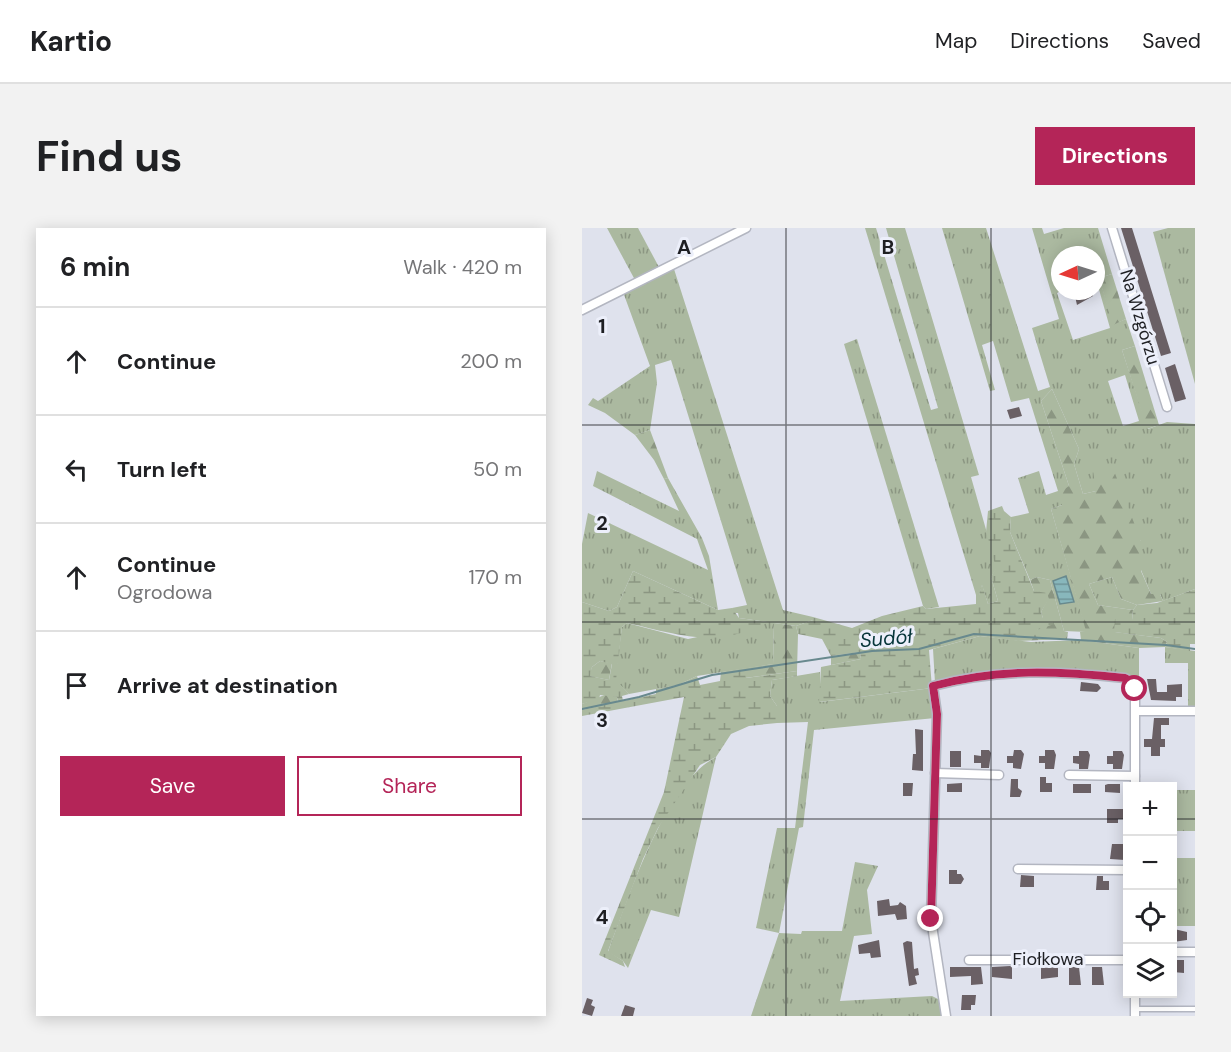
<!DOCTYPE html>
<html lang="en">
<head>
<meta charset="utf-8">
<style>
  body { margin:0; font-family:"DM Sans",sans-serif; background:#f2f2f2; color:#202124 }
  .controls { position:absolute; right:18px; bottom:18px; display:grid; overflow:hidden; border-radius:0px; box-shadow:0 3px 15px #0003 }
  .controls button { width:54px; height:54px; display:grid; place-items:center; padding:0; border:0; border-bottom:2px solid #e0e0e0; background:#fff; color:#202124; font:30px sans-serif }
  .compass { position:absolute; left:469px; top:18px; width:54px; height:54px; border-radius:50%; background:#fff; box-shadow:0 3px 15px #0003; rotate:266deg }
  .stop { position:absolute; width:18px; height:18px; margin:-14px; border:4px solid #b42558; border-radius:50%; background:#fff }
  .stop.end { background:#b42558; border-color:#fff; box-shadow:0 2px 6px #0008 }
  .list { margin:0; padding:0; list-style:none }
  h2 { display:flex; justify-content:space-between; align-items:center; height:78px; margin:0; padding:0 24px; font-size:26px }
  h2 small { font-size:20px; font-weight:400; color:#757577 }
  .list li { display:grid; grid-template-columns:39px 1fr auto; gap:18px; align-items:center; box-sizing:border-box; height:108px; padding:0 24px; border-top:2px solid #e0e0e0 }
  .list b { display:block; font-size:22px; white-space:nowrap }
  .list p { margin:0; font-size:20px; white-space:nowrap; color:#757577 }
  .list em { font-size:20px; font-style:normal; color:#757577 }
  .actions { display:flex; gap:12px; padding:18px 24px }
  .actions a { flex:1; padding:14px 0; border:2px solid #b42558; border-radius:0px; text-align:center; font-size:21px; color:#b42558 }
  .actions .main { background:#b42558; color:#fff }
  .icon { flex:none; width:33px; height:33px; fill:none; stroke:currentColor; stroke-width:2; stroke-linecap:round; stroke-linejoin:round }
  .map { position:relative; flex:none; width:613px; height:788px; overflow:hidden; border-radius:0px }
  header { display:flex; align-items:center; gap:36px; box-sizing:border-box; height:84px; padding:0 30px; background:#fff; border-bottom:2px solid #e0e0e0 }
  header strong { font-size:28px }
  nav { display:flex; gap:33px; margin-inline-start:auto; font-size:21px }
  .intro { display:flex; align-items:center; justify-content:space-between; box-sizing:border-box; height:144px; padding:0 36px }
  h1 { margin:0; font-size:42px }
  .button { padding:15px 27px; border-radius:0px; background:#b42558; color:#fff; font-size:21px; font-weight:700 }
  main { display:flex; gap:36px; padding:0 36px }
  aside { flex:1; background:#fff; border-radius:0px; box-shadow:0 3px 15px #0003 }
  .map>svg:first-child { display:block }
  .grass { fill:url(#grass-tufts); fill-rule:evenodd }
  .forest { fill:url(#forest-firs) }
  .wetland { fill:url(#wetland-marsh); fill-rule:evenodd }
  .water { fill:url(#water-rules); stroke:#68898e; stroke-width:1.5 }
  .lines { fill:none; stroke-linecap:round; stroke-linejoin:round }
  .stream { stroke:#68898e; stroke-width:2 }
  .building { fill:#6a6065 }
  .lane-casing { stroke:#b3b6c1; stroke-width:7 }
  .street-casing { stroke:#b3b6c1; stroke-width:11 }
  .lane { stroke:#fff; stroke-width:4 }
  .street { stroke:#fff; stroke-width:8 }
  .route { stroke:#b42558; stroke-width:8 }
  .grid { fill:none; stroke:#1e1f23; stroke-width:1.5; stroke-opacity:0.55 }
  .labels { text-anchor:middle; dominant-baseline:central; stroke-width:6; stroke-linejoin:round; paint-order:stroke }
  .street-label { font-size:18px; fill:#1e1f23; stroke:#eceffa }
  .water-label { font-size:20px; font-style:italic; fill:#063539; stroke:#eceffa }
  .grid-label { font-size:20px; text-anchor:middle; font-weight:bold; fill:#1e1f23; stroke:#eceffa; stroke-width:6; stroke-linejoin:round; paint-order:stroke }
</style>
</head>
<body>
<header>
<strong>Kartio</strong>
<nav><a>Map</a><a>Directions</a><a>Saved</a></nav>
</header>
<div class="intro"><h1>Find us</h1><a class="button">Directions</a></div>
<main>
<aside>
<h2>6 min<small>Walk · 420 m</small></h2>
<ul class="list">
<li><svg class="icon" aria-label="ahead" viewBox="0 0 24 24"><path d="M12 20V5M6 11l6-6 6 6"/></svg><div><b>Continue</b></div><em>200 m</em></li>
<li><svg class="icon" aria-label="left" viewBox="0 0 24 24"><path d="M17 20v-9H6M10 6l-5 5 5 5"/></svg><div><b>Turn left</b></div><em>50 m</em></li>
<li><svg class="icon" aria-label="ahead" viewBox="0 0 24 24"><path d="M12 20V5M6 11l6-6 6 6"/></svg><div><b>Continue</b><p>Ogrodowa</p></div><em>170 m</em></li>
<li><svg class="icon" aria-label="arrive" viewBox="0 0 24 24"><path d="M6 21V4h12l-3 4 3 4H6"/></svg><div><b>Arrive at destination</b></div></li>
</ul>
<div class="actions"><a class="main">Save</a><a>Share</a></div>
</aside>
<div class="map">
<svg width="613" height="788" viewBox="0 0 613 788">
  <defs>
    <pattern id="grass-tufts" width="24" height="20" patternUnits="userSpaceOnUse" patternTransform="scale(1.5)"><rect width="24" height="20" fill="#abb9a0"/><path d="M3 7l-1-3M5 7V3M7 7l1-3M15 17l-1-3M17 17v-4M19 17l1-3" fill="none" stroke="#8b9682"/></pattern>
    <pattern id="forest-firs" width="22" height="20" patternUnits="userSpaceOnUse" patternTransform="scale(1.5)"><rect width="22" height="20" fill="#abb9a0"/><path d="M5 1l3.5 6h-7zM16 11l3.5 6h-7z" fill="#8b9682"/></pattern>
    <pattern id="wetland-marsh" width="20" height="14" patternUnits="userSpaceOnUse" patternTransform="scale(1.5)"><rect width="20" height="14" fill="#abb9a0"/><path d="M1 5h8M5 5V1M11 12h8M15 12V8" fill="none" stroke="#8b9682"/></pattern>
    <pattern id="water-rules" width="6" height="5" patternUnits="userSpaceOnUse" patternTransform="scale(1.5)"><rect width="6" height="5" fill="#88b7bc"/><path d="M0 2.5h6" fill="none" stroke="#6f9498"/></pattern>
  </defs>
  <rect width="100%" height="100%" fill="#dfe2ed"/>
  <g class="grass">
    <polygon points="25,0 56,0 78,41 53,52"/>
    <polygon points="283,0 294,0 349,182 356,180 304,0 323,0 397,247 389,249 415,340 409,349 416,373 406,376 400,357 397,368 394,367"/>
    <path d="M 360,0 L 404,0 L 456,163 L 468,159 L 450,100 L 477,91 L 450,0 L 460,0 L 462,6 L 482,0 L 516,0 L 530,46 L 517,50 L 532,96 L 544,91 L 553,118 L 540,122 L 566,201 L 585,194 L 613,196 L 613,361 L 581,373 L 578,366 L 569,366 L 559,342 L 559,313 L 514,263 L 501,266 L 492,236 L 497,221 L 470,161 L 459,173 L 487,258 L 480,277 L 469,281 L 505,404 L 482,403 L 468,352 L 455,349 L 448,352 L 428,304 L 429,289 L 447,285 L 436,250 L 457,243 L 464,267 L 476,263 L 447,170 L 429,174 L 411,113 L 400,117 L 413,162 L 408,163 ZM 478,27 L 514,27 L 514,51 L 528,100 L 491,112 L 475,65 L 478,63 ZM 543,147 L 557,193 L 541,198 L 526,153 Z"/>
    <polygon points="586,0 613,0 613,156 571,4"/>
    <polygon points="92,41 201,382 231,389 231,392 214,398 192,395 191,436 115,448 96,457 47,466 33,452 40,399 45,395 106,411 185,394 157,390 156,385 151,385 150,380 165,377 89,132 73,137 75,155 68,202 53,207 23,185 6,177 11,170 16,173 68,138 41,64"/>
    <polygon points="275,111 357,379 344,381 341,378 262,116"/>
    <polygon points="15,243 97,283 82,251 86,250 120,310 127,328 136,382 51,343 35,379 27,383 0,374 0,316 6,285 126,342 115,311 11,258"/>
    <polygon points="530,349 539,371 555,377 551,382 516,377 507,356"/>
    <path d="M 398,408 L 449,414 L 499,412 L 557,420 L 557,455 C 512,430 405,450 353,455 L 351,421 Z"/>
    <polygon points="583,419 613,423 613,479 606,479 606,435 583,435"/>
    <polygon points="238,444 238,474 350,460 353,490 232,502 221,599 217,600 197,705 219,706 220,703 260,703 273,634 296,638 285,662 290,706 272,708 258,773 350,768 358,772 362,788 169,788 197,705 174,700 195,600 213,600 226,494 195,495 195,478 188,468 190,452"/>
    <path d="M 134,529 L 97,689 L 69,682 L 46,740 L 41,733 L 26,724 C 46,671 83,555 134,529 Z"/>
    <polygon points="590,562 613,562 613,589 591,589"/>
    <polygon points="590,630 613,630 613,698 591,698"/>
  </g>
  <g class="forest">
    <polygon points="530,46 544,91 531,97 517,50"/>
    <polygon points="553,118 577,197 565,201 540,122"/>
    <polygon points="470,161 497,221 492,236 501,266 514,263 511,242 529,235 559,313 559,343 569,366 578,366 581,373 555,377 539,371 530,349 507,356 516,377 551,382 550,392 533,404 579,410 585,414 583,419 557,420 499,412 498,404 504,403 469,281 480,277 477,265 487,258 459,173"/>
    <polygon points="68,202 86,250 82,251 72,232 53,207"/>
    <polygon points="455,349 468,352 482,403 486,404 485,411 436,413 436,402 455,402 461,390 459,384 466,371 452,363 448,352"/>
    <polygon points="192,395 214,398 216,406 215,443 163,450 163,440 191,436"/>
    <polygon points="278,424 279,431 249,437 249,428"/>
    <polygon points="18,433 30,435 27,452 7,448 10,439"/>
    <polygon points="25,466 35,469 36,475 0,482 0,476"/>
    <polygon points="590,589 613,589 613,603 591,603"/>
  </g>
  <g class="wetland">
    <polygon points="420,278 422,283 429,289 428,304 452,363 465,365 467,371 459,384 461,390 470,390 472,396 455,402 436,402 436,413 398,408 347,422 350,460 237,474 239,439 279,431 278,424 249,428 240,411 216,406 214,398 231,392 231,389 270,400 300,388 341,378 344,381 394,376 394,367 397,367 400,356 406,376 416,373 409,349 414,340 404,304 406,283"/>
    <path d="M 51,343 L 136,382 L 150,380 L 157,390 L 186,394 C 133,421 99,407 45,395 L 40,399 L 34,452 L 47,466 L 40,468 L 41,473 L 74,466 L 74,461 L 96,457 L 115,448 L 118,457 L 138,453 L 139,444 L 163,440 L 164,450 L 215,443 L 215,448 L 190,452 L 188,468 L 195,478 L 195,495 L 167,498 L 149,506 L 134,529 L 118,537 L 76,600 L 61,631 L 26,723 L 41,733 L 43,739 L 17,727 L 82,564 L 102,469 L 0,488 L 0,482 L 36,474 L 35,469 L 18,467 L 17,471 L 0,476 L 0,374 L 27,383 L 35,379 ZM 18,433 L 30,436 L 27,452 L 8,448 L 10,439 Z"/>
    <polygon points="613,361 613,416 608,416 608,423 583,419 585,414 579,410 532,404 533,391 550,392 551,382 555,377 575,375"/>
  </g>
  <polygon class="water" points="484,348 492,374 478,376 471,353"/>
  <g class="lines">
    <polyline class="stream" points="0,481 57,469 130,447 290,423 337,421 392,406 584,417 613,421"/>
  </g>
  <g class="building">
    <polygon points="539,0 550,0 589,125 579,128"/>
    <polygon points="509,63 511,68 495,77 492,64"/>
    <polygon points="593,136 604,171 593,174 583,140"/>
    <polygon points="437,179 440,188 428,191 425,182"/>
    <polygon points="565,451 574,451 575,464 585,464 585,457 600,456 600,469 594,469 594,473 569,472"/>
    <polygon points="499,454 516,456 519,460 515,464 498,463"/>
    <polygon points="572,490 587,490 587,497 579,497 579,511 583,511 583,519 578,519 578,528 569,528 569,519 562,519 562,511 570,511"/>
    <polygon points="333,501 341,502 341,543 330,542 331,526 334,526"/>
    <polygon points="399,522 407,522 409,525 407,540 399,540 399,535 392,535 392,527 399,528"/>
    <polygon points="432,522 439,522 442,526 439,541 431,540 431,535 425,535 425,528 431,528"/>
    <polygon points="463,522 472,522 474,527 472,541 463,541 463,535 457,535 457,528 463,528"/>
    <rect x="368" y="523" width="11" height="16"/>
    <polygon points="497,523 506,523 508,527 506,541 497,541 497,536 491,535 491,528 497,528"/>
    <polygon points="531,523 540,523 542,527 540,541 531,541 531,536 525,536 525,528 531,528"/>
    <polygon points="458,549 464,549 464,555 470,555 470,564 458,564"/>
    <polygon points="429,551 436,551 436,560 440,563 438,569 428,569"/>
    <polygon points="321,555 331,555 330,568 321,568"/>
    <polygon points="380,555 380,564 365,564 365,556"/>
    <rect x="491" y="556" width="18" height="9"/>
    <polygon points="526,556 538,556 538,565 523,564 523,557"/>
    <polygon points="525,581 542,581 542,591 536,591 536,595 525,595"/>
    <polygon points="530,616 543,616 543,632 528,631"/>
    <polygon points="367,642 375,642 375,646 379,646 382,651 379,656 367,656"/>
    <polygon points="439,647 452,648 452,659 438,659"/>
    <polygon points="515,648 521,648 521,653 527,653 527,662 514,662"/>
    <polygon points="307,671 308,678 316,677 318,674 324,678 325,691 315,692 313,686 296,688 295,673"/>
    <polygon points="592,701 605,704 605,712 591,714"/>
    <polygon points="297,712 299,729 289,730 288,725 277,726 276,717"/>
    <polygon points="325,713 330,714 332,741 336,740 337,747 333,748 335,756 327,758 321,715"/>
    <polygon points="593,732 602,732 602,745 591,744"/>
    <polygon points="428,738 430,739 430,751 410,749 410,739"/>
    <polygon points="468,738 476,740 476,749 459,751 459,739"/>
    <polygon points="368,739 399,739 401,756 389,757 389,748 368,749"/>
    <polygon points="487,739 497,739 499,757 487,757"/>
    <polygon points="510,739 520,739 522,757 510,757"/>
    <polygon points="380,767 394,767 393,777 389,777 389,782 379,782"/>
    <polygon points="5,770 11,772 9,777 13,779 10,788 0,785"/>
    <polygon points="43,777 53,780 51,788 39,788"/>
  </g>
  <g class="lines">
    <defs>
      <polyline id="lane" points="554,781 613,781"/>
      <g id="street">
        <polyline points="530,0 585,179"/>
        <polyline points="0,82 164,0"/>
        <polyline points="554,483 613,483"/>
        <polyline points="353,545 417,547"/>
        <polyline points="487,547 553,548"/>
        <polyline points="436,641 546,642"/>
        <polyline points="590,724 613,724"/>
        <polyline points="387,732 546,732"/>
        <path d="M 364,788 L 349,691 L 355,486 L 351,458 C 418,440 475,443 543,450 L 550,454 L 553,461 L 553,558"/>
        <polyline points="553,788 553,766"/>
      </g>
    </defs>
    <use href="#lane" class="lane-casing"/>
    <use href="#street" class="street-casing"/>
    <use href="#lane" class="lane"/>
    <use href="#street" class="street"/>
  </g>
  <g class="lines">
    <path class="route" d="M 349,691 L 355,486 L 351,458 C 418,440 475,443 543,450 L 550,454 L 553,461"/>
  </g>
  <path class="grid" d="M 204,0 L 204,788M 409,0 L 409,788M 0,197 L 613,197M 0,394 L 613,394M 0,591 L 546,591M 590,591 L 613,591"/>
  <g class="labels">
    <g class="street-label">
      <text transform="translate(558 89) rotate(73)">Na Wzgórzu</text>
      <text x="466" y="731">Fiołkowa</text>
    </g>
    <g class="water-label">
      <text transform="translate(304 410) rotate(-5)">Sudół</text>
    </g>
  </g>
  <g class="grid-label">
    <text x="102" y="26">A</text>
    <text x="306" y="26">B</text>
    <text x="20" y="105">1</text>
    <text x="20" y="302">2</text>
    <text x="20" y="499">3</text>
    <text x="20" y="696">4</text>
  </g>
</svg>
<div class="controls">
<button>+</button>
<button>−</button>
<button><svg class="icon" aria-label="locate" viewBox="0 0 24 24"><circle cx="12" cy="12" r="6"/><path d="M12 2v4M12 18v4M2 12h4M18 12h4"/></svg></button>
<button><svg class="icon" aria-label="layers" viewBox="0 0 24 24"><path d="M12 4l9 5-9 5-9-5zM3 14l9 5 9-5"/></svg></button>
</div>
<svg class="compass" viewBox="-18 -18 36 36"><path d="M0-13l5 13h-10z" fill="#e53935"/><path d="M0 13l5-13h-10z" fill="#757577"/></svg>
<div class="stop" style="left:553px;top:461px"></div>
<div class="stop end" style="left:349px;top:691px"></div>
</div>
</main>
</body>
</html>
